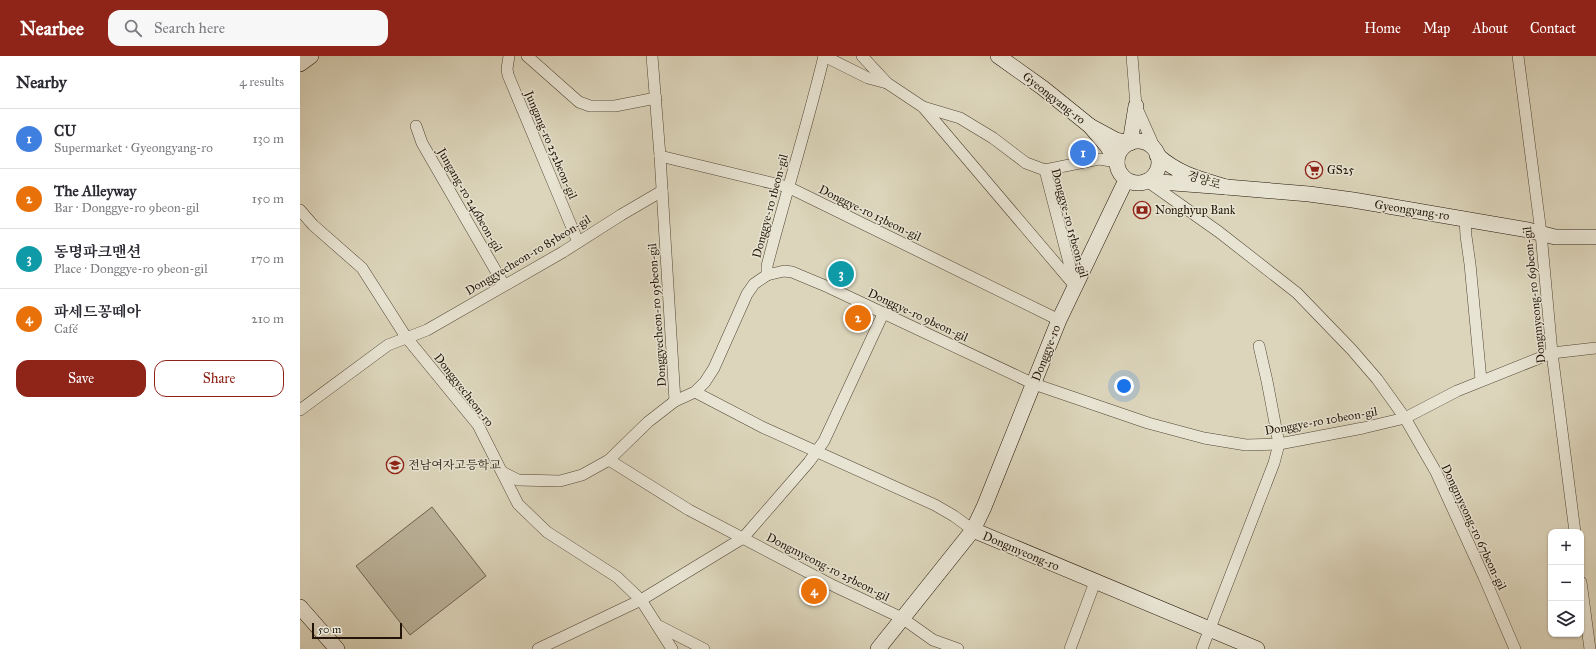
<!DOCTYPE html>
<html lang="en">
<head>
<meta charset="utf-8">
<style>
  body { margin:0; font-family:"IM FELL Great Primer","Noto Serif KR",serif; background:#f7f7f7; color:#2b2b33 }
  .controls { position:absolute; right:12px; bottom:12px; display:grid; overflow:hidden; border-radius:8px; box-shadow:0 1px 3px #0004 }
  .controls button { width:36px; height:36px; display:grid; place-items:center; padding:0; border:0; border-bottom:1px solid #e1e1e2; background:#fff; color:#2b2b33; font:20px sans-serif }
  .scale { position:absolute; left:12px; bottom:10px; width:90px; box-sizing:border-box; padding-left:4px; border:2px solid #221406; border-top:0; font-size:11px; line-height:14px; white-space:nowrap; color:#221406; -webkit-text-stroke:3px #e8e4d3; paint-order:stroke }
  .you { position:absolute; left:824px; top:330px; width:14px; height:14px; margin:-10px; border:3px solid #fff; border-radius:50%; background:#1a73e8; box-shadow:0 0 0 6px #1a73e833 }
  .badge { display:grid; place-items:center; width:26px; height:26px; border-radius:50%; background:#8f2418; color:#fff; font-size:13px; font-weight:700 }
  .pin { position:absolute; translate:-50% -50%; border:2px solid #fff; box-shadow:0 1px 4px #0006 }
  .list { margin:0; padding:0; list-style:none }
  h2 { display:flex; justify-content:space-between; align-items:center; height:52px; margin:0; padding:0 16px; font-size:17px }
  h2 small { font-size:13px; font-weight:400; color:#7c7c81 }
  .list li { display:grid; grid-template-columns:26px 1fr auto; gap:12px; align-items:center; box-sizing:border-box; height:60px; padding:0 16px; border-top:1px solid #e1e1e2 }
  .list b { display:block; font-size:15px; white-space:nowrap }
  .list p { margin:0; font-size:13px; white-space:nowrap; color:#7c7c81 }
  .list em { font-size:13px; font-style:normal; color:#7c7c81 }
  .actions { display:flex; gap:8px; padding:12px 16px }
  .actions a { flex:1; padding:9px 0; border:1px solid #8f2418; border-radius:12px; text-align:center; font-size:14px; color:#8f2418 }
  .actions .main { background:#8f2418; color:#fff }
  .icon { flex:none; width:22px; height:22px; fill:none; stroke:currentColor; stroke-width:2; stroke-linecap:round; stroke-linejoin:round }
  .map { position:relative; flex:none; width:1296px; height:593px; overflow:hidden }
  header { display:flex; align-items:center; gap:24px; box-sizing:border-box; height:56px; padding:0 20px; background:#8f2418; color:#fff }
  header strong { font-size:19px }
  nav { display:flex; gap:22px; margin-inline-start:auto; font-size:14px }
  .search { width:280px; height:36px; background:#f7f7f7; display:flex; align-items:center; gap:10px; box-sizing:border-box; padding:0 14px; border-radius:12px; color:#7c7c81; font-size:15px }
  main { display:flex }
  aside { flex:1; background:#fff }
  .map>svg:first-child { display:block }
  .green { fill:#bcb49c; stroke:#6f6451 }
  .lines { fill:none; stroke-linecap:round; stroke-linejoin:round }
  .street-casing { stroke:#504433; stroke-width:12 }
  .secondary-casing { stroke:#221406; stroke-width:16 }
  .street { stroke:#e8e4d3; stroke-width:11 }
  .secondary { stroke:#e8e4d3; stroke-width:15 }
  .labels { text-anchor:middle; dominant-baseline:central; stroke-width:3; stroke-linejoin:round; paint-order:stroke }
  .street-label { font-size:12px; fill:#221406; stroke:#e8e4d3 }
  .poi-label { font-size:12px; fill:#221406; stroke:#e8e4d3; text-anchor:start }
</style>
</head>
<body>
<header>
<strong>Nearbee</strong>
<div class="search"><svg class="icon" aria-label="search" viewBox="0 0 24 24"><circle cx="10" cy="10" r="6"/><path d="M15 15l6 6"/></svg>Search here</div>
<nav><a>Home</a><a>Map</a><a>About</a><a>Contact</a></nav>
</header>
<main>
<aside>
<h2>Nearby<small>4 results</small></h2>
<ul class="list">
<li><span class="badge" style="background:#3f7fe0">1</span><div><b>CU</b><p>Supermarket · Gyeongyang-ro</p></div><em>130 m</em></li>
<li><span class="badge" style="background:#e8710a">2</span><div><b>The Alleyway</b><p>Bar · Donggye-ro 9beon-gil</p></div><em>150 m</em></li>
<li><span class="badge" style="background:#0f9aa8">3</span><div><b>동명파크맨션</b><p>Place · Donggye-ro 9beon-gil</p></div><em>170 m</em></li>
<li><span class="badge" style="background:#e8710a">4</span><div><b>파세드꽁떼아</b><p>Café</p></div><em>210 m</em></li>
</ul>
<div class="actions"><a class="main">Save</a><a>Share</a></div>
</aside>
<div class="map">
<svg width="1296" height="593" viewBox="0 0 1296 593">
  <rect width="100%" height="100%" fill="#dcd5bb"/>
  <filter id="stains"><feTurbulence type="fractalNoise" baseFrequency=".005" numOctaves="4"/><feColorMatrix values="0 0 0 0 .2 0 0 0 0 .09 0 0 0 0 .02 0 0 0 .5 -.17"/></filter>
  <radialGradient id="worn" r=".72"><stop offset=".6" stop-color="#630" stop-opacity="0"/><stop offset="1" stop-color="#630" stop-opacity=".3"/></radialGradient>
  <polygon class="green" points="132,451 186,520 110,579 56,510"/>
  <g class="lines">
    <defs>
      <g id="street">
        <polyline points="209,0 207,13 208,19 278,186"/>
        <polyline points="227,0 279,46 290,50 315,50 356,42"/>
        <polyline points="352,0 360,100 375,345"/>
        <polyline points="524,0 568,22 587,27 623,51 775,230"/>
        <polyline points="562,0 587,27"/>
        <polyline points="832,0 836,50 856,95"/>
        <polyline points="1218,0 1241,177 1252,297 1275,476"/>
        <polyline points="623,51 660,62 693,82 726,107 745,114"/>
        <polyline points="116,70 122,87 204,229"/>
        <polyline points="360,100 488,131 759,264"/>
        <polyline points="745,114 774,226"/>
        <polyline points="745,114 799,103 817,106"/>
        <polyline points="847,125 919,176 997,237 1052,294 1077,323 1105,362 1136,416 1184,521 1215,593"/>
        <polyline points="0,154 13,169 62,212 106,281 178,369 218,448 247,476 317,521 341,544 372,593"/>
        <polyline points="1165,163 1166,180 1170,208 1181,324"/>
        <polyline points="467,219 484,215 492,216 528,231 734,328 848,367 904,382 946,389 979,388 1063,372 1105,362 1157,335 1252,297 1296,292"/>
        <polyline points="395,336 462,371 635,449 654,460 673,474"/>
        <polyline points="0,354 88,289 127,274 263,196 321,159 362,135"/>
        <polyline points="309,404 389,454 534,530 602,562 633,584 658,593"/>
        <path d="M 202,416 L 218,424 L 260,425 L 282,419 L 309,404 L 348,366 L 375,345 L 395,336 L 405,326 L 414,312 L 447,238 L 454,228 L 467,219 L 467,210 C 485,140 507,71 524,0"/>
        <polyline points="1281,526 1290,593"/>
        <polyline points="359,570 404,593"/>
        <polyline points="238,593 341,544 443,482 509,406 524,385 583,258"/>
        <polyline points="770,593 795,526"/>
        <polyline points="902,593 974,407 979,388 967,325 959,290"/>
      </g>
      <g id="secondary">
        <polyline points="698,0 743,32 790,70"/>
        <polyline points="0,8 11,0"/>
        <circle cx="838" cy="106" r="21"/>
        <polyline points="817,106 807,90 790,70 816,84 830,87 836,50"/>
        <path d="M 847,125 L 926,131 C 900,123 878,118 857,99"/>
        <polyline points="926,131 1009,138 1053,144 1228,174 1255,181 1296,181"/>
        <polyline points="673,474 957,593"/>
        <polyline points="0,551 37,593"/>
        <polyline points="578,593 673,474 684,451 759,264 826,124"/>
      </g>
    </defs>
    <use href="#street" class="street-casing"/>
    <use href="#secondary" class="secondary-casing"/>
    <use href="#street" class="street"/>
    <use href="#secondary" class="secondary"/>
  </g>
  <defs>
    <symbol id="supermarket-ring" viewBox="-11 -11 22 22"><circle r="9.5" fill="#e8e4d3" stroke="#8f2418" stroke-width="1.5"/><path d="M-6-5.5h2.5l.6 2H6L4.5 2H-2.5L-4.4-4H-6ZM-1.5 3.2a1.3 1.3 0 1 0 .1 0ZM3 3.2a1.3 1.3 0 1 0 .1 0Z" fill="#8f2418"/></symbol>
    <symbol id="bank-ring" viewBox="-11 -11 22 22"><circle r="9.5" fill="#e8e4d3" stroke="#8f2418" stroke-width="1.5"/><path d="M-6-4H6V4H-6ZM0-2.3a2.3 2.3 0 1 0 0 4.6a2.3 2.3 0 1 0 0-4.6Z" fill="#8f2418"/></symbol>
    <symbol id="school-ring" viewBox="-11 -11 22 22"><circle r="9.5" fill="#e8e4d3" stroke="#8f2418" stroke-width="1.5"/><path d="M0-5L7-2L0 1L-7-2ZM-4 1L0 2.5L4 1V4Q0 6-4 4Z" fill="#8f2418"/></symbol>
  </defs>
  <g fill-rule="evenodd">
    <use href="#supermarket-ring" x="1004" y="104" width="20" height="20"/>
    <use href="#bank-ring" x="832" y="144" width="20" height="20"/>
    <use href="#school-ring" x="85" y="399" width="20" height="20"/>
  </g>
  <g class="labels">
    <g class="street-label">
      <text transform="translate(754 42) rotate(38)">Gyeongyang-ro</text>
      <text transform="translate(251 89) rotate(67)">Jungang-ro 252beon-gil</text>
      <text transform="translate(904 124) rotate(18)">경양로</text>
      <text transform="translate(170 144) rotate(60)">Jungang-ro 246beon-gil</text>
      <text transform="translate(470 150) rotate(-75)">Donggye-ro 1beon-gil</text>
      <text transform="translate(1112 154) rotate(9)">Gyeongyang-ro</text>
      <text transform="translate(570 157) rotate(26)">Donggye-ro 13beon-gil</text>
      <text transform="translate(770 167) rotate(75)">Donggye-ro 15beon-gil</text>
      <text transform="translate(228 199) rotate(-31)">Donggyecheon-ro 85beon-gil</text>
      <text transform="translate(1234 239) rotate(-96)">Dongmyeong-ro 69beon-gil</text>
      <text transform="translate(357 259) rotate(-94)">Donggyecheon-ro 95beon-gil</text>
      <text transform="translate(618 259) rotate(25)">Donggye-ro 9beon-gil</text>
      <text transform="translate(746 297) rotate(-69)">Donggye-ro</text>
      <text transform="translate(164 334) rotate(52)">Donggyecheon-ro</text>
      <text transform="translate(1021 365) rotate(-10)">Donggye-ro 10beon-gil</text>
      <text transform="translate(1174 471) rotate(65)">Dongmyeong-ro 67beon-gil</text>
      <text transform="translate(721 495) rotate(23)">Dongmyeong-ro</text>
      <text transform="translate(528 511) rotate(27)">Dongmyeong-ro 25beon-gil</text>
    </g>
    <g class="poi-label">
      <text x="1027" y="114">GS25</text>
      <text x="855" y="154">Nonghyup Bank</text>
      <text x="108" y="409">전남여자고등학교</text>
    </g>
  </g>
  <rect width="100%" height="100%" filter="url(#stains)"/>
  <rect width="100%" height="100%" fill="url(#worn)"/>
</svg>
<div class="controls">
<button>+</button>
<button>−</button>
<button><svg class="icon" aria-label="layers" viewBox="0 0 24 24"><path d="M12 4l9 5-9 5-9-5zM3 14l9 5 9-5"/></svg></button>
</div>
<div class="scale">50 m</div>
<div class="you"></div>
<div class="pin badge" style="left:783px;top:97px;background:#3f7fe0">1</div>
<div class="pin badge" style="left:558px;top:262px;background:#e8710a">2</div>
<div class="pin badge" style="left:541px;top:218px;background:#0f9aa8">3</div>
<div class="pin badge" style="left:514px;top:535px;background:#e8710a">4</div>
</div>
</main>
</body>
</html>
